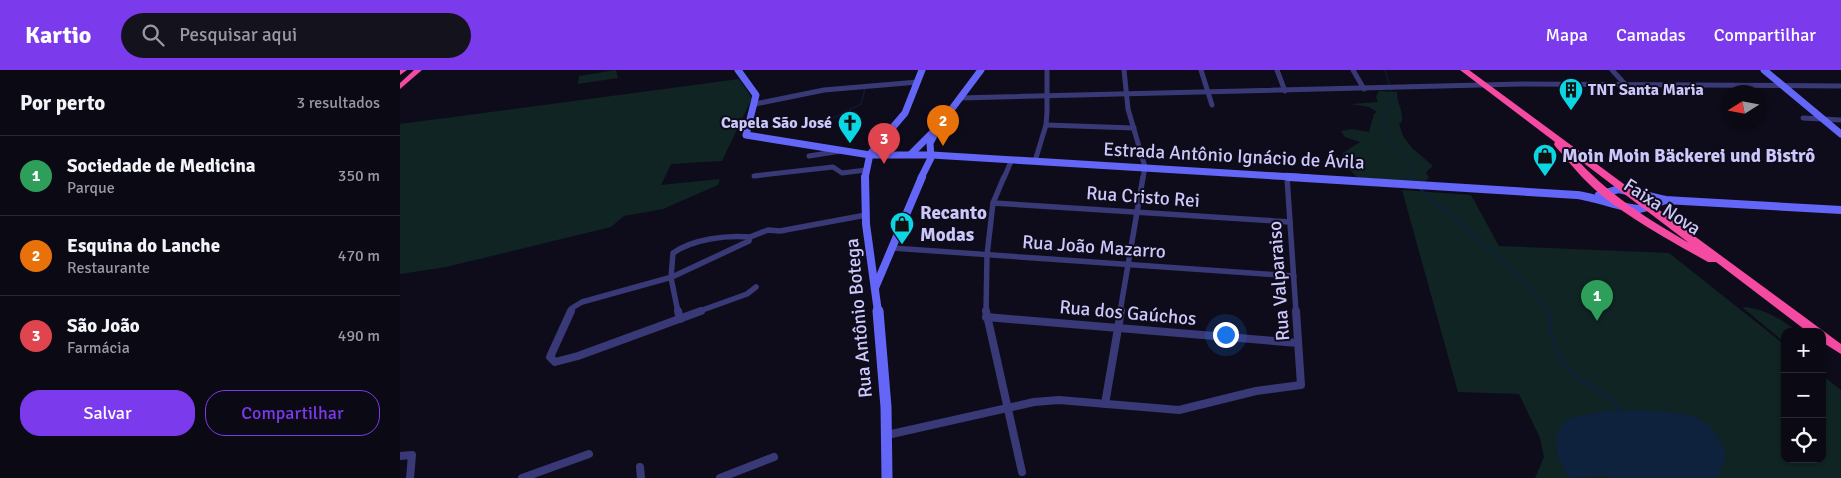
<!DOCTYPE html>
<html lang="pt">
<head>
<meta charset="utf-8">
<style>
  body { margin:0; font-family:Signika,sans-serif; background:#13121d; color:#f1f3f6 }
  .controls { position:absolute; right:15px; bottom:15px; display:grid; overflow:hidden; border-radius:10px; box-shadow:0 1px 4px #0004 }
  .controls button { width:45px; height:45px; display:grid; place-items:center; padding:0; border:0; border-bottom:1px solid #2a2a34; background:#0a0914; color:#f1f3f6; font:25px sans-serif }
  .compass { position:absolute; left:1321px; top:15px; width:45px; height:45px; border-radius:50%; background:#0a0914; box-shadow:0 1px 4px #0004; rotate:259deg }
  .you { position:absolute; left:825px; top:264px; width:18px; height:18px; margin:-12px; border:4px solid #fff; border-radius:50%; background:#1a73e8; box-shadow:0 0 0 8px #1a73e833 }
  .badge { display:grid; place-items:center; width:32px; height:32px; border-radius:50%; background:#7c3aed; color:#fff; font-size:16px; font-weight:700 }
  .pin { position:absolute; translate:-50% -41px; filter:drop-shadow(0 1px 2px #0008) }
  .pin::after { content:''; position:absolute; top:26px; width:18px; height:15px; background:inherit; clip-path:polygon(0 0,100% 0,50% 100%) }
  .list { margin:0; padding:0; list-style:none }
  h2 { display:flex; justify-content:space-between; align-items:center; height:65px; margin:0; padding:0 20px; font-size:21px }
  h2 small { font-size:16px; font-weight:400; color:#999aa0 }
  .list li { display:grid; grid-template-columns:32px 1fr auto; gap:15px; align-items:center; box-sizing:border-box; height:80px; padding:0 20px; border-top:1px solid #2a2a34 }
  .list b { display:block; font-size:19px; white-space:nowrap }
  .list p { margin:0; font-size:16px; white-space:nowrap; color:#999aa0 }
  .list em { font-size:16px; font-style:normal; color:#999aa0 }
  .actions { display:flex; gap:10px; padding:15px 20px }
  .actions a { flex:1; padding:11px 0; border:1px solid #7c3aed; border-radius:20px; text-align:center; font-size:18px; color:#7c3aed }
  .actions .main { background:#7c3aed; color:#fff }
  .icon { flex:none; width:28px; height:28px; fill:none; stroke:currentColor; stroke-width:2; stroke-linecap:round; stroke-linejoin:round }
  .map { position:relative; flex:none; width:1441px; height:408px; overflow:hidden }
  header { display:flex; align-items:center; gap:30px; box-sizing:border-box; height:70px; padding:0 25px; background:#7c3aed; color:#fff }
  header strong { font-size:24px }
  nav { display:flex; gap:28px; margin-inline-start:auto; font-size:18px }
  .search { width:350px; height:45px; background:#13121d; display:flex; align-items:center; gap:12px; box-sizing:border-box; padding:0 18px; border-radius:28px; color:#999aa0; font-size:19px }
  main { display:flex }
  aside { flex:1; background:#0a0914 }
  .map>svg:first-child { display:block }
  .green { fill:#0f2423 }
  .water { fill:#0e213d }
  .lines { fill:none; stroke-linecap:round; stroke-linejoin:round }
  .stream-far2 { stroke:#0e213d; stroke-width:1 }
  .stream-far1 { stroke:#0e213d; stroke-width:2 }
  .stream { stroke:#0e213d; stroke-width:2.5 }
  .street-far2 { stroke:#393977; stroke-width:5 }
  .street-far1 { stroke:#393977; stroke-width:5.5 }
  .street { stroke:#393977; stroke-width:8 }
  .secondary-far2 { stroke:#6466f7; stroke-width:7 }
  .secondary-far1 { stroke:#6466f7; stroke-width:8 }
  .secondary { stroke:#6466f7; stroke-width:11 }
  .highway { fill:#f54aa2; fill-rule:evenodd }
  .labels { text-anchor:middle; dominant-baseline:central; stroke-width:4; stroke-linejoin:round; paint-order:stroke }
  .far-poi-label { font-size:16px; font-weight:bold; fill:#ccc8fc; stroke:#0e0c1a; text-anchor:start }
  .street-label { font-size:19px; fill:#ccc8fc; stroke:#0e0c1a }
  .poi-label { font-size:19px; font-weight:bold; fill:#ccc8fc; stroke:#0e0c1a; text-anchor:start }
</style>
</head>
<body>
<header>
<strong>Kartio</strong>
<div class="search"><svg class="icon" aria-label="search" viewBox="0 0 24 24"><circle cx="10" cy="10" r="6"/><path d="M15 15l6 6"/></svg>Pesquisar aqui</div>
<nav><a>Mapa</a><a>Camadas</a><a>Compartilhar</a></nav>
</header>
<main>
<aside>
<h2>Por perto<small>3 resultados</small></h2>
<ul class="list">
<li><span class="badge" style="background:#2e9e5b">1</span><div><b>Sociedade de Medicina</b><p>Parque</p></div><em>350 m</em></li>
<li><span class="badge" style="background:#e8710a">2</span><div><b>Esquina do Lanche</b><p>Restaurante</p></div><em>470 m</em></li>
<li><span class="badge" style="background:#e0444e">3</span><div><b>São João</b><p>Farmácia</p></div><em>490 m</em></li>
</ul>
<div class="actions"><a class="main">Salvar</a><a>Compartilhar</a></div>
</aside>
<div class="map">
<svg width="1441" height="408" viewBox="0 0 1441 408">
  <rect width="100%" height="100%" fill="#0e0c1a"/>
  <g class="green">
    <polygon points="216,0 218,8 178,14 179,6"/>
    <polygon points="339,9 352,28 322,91 271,94 261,115 320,109 318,115 263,139 224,146 211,157 46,197 0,204 0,54"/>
    <path d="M 979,21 L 997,22 C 997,33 1003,40 1002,51 L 999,54 L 1003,66 L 1012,78 L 1033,96 L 1026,102 L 1029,108 L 1025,111 L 958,108 L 949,99 L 951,96 L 943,88 L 943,83 L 960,72 L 945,67 L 941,61 L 952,59 L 969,62 L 974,44 L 977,42 L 969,37 L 951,34 L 978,32 L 976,27 Z"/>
    <polygon points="1002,120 1071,125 1099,176 1269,183 1385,275 1385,389 1422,389 1422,305 1441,320 1441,408 1135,408 1144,387 1140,368 1119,324 1058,322"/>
    <path d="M 1342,237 C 1364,238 1381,249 1398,262 L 1385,262 L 1385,273 Z"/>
  </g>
  <path class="water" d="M 1205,341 C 1232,341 1290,336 1310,357 C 1317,364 1322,375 1326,384 L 1318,408 L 1213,408 C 1200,404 1184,408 1169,408 L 1157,385 L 1156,365 L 1167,349 Z"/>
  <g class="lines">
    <g class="stream-far2">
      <polyline points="985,0 994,29 984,50 989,69 1012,101 1006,108"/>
      <polyline points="433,48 461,34 465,19"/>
    </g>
    <g class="stream-far1">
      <polyline points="1007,107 1011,112"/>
      <polyline points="1019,118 1097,186 1130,219 1149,242"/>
    </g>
    <path class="stream" d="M 1149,241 C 1149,270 1157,290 1180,309 C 1198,323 1209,322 1222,343"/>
    <g class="street-far2">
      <polyline points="647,0 647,40"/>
      <polyline points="724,0 728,39 745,97 743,108"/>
      <polyline points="801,0 812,35"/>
      <polyline points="877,0 885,21"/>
      <polyline points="953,0 964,19"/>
      <polyline points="1212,0 1224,13"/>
      <polyline points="560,28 1121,14 1441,16"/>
      <polyline points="355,34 424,20 518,12"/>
      <polyline points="1403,48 1441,50"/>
      <polyline points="646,55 734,58"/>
      <polyline points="409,86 441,81"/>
      <polyline points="635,91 646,55 647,42"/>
      <polyline points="887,105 887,108"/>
      <polyline points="354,106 433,97 442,103 466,100"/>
      <polyline points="604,108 612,89"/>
    </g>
    <g class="street-far1">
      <polyline points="887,107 896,242"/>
      <polyline points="593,133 890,152"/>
      <polyline points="492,178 894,206"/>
      <polyline points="170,242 172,238 182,232 272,207 349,171 350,167 368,160 380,161 466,145"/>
      <path d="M 278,242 L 271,208 L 273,183 C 293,169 326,165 350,167"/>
      <polyline points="297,242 347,224 356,217"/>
      <polyline points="586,242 587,185 593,133 604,107"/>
      <polyline points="720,242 743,107"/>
    </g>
    <g class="street">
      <polyline points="171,241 150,287 155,292 178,286 301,241"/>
      <polyline points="278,241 280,249"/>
      <polyline points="586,241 622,402"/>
      <polyline points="586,247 898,273"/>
      <polyline points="705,334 721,241"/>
      <polyline points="487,365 634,332 659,330 779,340 856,321 901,315 896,241"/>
      <polyline points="0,386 12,385 10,408"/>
      <polyline points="240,397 241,408"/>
      <polyline points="122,408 189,384"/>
      <polyline points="320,408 374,387"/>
    </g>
    <g class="secondary-far2">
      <polyline points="338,0 356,25 346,65 470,85 532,85 909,108"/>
      <polyline points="1364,0 1441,64"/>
      <polyline points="511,84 539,56 581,0"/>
      <polyline points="465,108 470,84 505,43 522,0"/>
      <polyline points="521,108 531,88 530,73 539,56"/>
    </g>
    <g class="secondary-far1">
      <polyline points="465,107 466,154 478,242"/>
      <path d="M 889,107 L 1177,125 C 1195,127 1225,139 1239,139 C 1248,138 1256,134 1265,130"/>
      <polyline points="1199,125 1219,119 1265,130 1441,140"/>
      <polyline points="475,218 522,107"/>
    </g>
    <polyline class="secondary" points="478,241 486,337 487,408"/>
    <g class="highway">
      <polygon points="0,0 7,0 0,5"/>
      <polygon points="14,0 22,0 0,19 0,13"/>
      <path d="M 1060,0 L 1069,0 L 1441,274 L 1441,284 L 1422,272 L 1422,262 L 1408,262 L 1316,192 L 1308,192 C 1271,171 1233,151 1200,124 C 1183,110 1169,92 1155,76 L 1154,74 L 1155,72 ZM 1173,85 L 1289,173 C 1246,148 1206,123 1173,85 Z"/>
    </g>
  </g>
  <defs>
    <symbol id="building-pin" viewBox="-11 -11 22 30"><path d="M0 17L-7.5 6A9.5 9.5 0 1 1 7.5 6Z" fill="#0cd5e4" stroke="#0e0c1a"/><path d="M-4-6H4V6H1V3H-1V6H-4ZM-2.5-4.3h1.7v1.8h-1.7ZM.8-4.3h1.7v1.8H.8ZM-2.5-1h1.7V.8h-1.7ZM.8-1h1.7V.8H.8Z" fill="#111"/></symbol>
    <symbol id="church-pin" viewBox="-11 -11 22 30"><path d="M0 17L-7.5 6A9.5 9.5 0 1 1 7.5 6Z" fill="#0cd5e4" stroke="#0e0c1a"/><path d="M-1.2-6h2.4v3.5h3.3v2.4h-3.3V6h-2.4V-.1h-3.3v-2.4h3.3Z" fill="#111"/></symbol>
    <symbol id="shop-pin" viewBox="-11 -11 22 30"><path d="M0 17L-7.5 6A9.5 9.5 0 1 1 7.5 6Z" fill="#0cd5e4" stroke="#0e0c1a"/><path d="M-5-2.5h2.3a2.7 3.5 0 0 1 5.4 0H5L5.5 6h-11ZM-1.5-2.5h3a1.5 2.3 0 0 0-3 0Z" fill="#111"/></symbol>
  </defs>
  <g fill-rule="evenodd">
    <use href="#building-pin" x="1157" y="6" width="28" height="38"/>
    <use href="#church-pin" x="436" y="39" width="28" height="38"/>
    <use href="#shop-pin" x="1131" y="72" width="28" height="38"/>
    <use href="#shop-pin" x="488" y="140" width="28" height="38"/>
  </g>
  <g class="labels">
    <g class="far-poi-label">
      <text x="1188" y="20">TNT Santa Maria</text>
      <text x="432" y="53" text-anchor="end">Capela São José</text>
    </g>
    <g class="street-label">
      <text transform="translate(834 86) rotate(3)">Estrada Antônio Ignácio de Ávila</text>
      <text transform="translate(743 127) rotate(4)">Rua Cristo Rei</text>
      <text transform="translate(1262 137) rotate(33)">Faixa Nova</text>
      <text transform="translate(694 177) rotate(4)">Rua João Mazarro</text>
      <text transform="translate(879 211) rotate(-94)">Rua Valparaiso</text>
      <text transform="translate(728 243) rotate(5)">Rua dos Gaúchos</text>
      <text transform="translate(459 248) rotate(-95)">Rua Antônio Botega</text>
    </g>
    <g class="poi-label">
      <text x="1162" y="86">Moin Moin Bäckerei und Bistrô</text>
      <text x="520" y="143">Recanto<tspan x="520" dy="22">Modas</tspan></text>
    </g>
  </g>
</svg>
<div class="controls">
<button>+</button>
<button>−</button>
<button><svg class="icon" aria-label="locate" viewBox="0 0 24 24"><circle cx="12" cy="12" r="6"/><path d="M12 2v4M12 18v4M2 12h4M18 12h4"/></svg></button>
</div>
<svg class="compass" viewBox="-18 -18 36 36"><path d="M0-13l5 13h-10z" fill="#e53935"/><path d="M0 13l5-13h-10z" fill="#999aa0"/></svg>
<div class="you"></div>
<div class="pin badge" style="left:1197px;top:251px;background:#2e9e5b">1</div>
<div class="pin badge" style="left:543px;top:76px;background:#e8710a">2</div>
<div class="pin badge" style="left:484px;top:94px;background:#e0444e">3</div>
</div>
</main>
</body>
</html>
